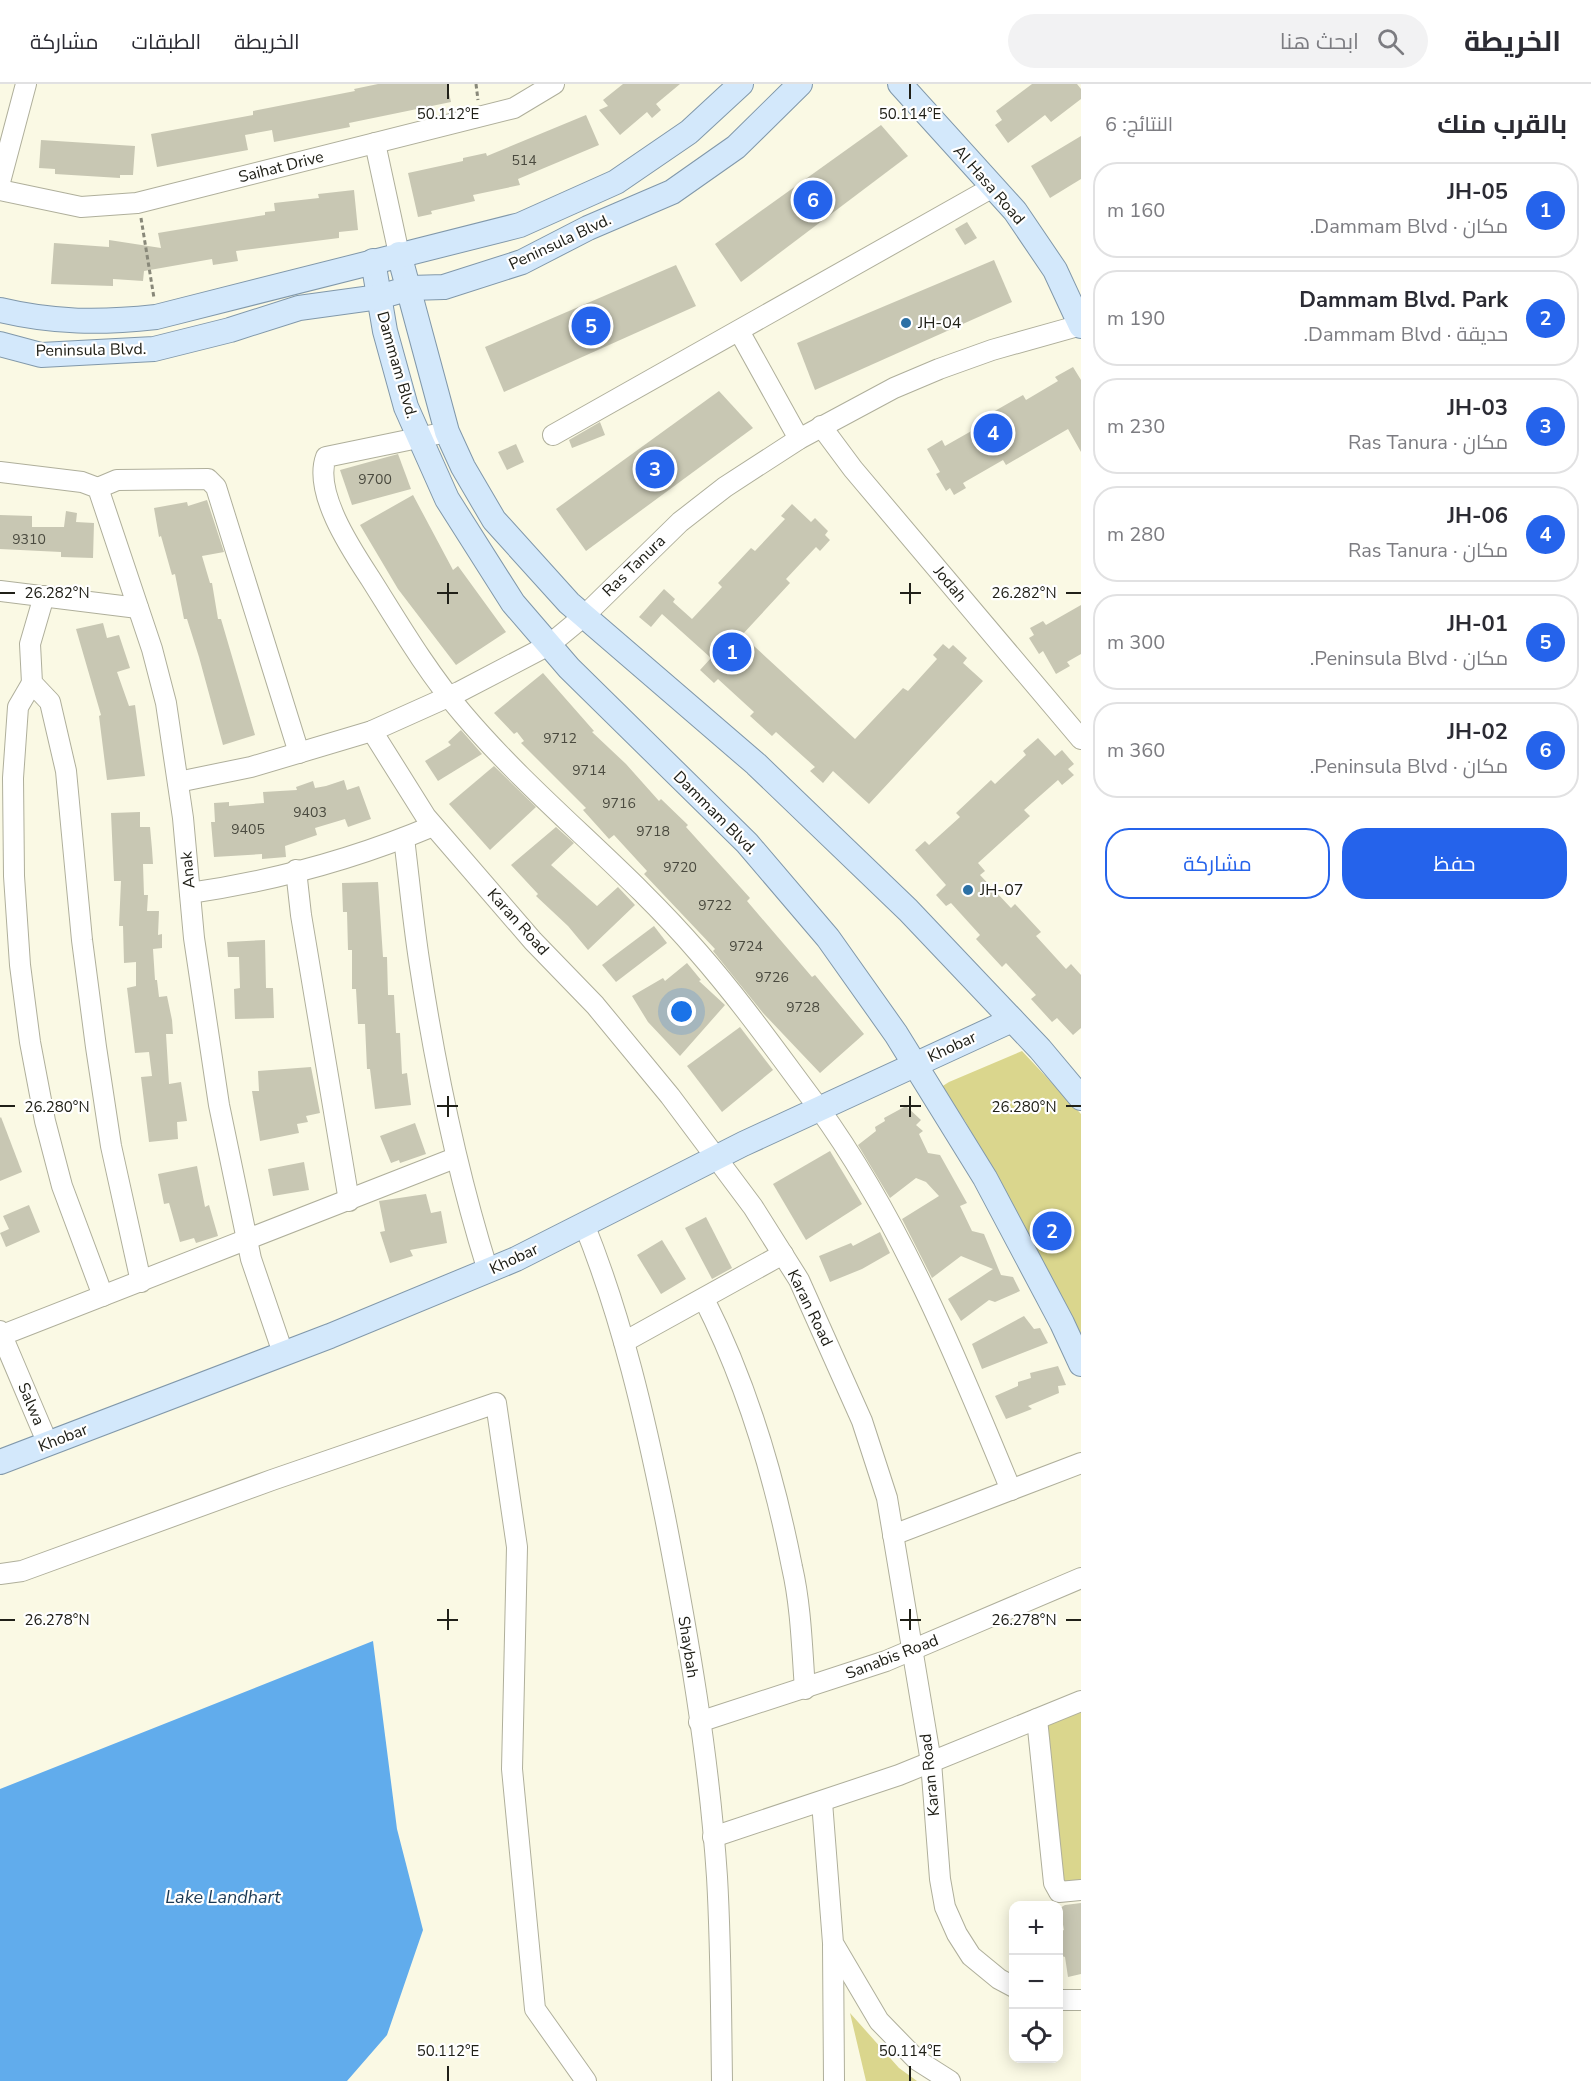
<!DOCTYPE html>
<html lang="ar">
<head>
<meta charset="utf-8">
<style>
  body { margin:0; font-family:"Nunito Sans",Cairo,sans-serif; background:#f2f2f3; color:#2b2b33; direction:rtl }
  .controls { position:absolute; right:18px; bottom:18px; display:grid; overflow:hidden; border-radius:12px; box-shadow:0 3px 15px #0003 }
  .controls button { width:54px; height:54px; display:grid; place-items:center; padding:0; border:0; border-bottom:2px solid #e1e1e2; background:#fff; color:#2b2b33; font:30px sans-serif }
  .you { position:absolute; left:682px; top:928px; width:21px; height:21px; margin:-15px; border:4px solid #fff; border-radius:50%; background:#1a73e8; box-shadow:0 0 0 9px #1a73e833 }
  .badge { display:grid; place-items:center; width:39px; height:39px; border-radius:50%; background:#2563eb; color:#fff; font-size:20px; font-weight:700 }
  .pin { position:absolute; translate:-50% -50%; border:3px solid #fff; box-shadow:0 2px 6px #0006 }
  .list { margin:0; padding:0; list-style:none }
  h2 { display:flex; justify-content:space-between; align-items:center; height:78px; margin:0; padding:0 24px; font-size:26px }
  h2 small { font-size:20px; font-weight:400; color:#7c7c81 }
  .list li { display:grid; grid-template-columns:39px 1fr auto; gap:18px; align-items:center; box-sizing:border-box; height:96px; margin:0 12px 12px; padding:0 12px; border:2px solid #e1e1e2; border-radius:24px }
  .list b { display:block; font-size:22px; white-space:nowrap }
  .list p { margin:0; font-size:20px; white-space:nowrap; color:#7c7c81 }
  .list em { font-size:20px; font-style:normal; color:#7c7c81 }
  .actions { display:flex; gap:12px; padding:18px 24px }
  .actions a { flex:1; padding:14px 0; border:2px solid #2563eb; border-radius:24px; text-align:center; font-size:21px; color:#2563eb }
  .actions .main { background:#2563eb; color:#fff }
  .icon { flex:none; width:33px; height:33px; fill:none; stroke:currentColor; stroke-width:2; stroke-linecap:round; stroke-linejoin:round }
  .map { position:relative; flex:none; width:1081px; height:1997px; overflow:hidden; direction:ltr }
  header { display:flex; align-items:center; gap:36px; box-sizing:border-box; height:84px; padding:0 30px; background:#fff; border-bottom:2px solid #e1e1e2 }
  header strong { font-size:28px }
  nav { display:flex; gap:33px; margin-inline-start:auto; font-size:21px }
  .search { width:420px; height:54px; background:#f2f2f3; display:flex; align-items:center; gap:15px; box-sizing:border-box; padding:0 21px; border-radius:33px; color:#7c7c81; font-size:22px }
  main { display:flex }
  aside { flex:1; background:#fff }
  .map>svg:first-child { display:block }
  .green { fill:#dad68d }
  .water { fill:#61acec }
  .building { fill:#c8c7b3 }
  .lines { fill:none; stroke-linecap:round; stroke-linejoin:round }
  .minor-casing { stroke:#afaf9b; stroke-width:22 }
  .major-casing { stroke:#8198aa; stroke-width:26 }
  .path { stroke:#888879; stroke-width:3; stroke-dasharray:4.5 3; stroke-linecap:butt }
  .minor { stroke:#fff; stroke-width:20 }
  .major { stroke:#d3e8fb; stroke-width:24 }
  .ticks { fill:none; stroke:#202018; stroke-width:2 }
  .poi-dot { fill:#2c70a5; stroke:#fff; stroke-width:2 }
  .labels { text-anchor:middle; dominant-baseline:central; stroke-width:4.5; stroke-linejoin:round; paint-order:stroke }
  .number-label { font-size:14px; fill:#4a4a3f }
  .street-label { font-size:16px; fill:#202018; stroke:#fff }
  .poi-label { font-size:16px; fill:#202018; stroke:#fff; text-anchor:start }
  .water-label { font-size:18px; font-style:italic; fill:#1a3954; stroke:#fff }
  .ticks-label { font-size:15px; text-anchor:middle; fill:#202018; stroke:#fff; stroke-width:4.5; stroke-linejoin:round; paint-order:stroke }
</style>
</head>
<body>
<header>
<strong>الخريطة</strong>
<div class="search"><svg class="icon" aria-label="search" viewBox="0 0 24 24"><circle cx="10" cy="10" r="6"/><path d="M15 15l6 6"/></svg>ابحث هنا</div>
<nav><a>الخريطة</a><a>الطبقات</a><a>مشاركة</a></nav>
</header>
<main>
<aside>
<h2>بالقرب منك<small>النتائج: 6</small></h2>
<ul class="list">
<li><span class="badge">1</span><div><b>JH-05</b><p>مكان · Dammam Blvd.</p></div><em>160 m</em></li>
<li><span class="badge">2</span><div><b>Dammam Blvd. Park</b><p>حديقة · Dammam Blvd.</p></div><em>190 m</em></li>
<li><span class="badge">3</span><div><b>JH-03</b><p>مكان · Ras Tanura</p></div><em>230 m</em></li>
<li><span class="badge">4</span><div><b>JH-06</b><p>مكان · Ras Tanura</p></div><em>280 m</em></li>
<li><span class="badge">5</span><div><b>JH-01</b><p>مكان · Peninsula Blvd.</p></div><em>300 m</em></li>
<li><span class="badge">6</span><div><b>JH-02</b><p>مكان · Peninsula Blvd.</p></div><em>360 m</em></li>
</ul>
<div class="actions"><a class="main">حفظ</a><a>مشاركة</a></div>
</aside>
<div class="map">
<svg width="1081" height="1997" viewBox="0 0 1081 1997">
  <rect width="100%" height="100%" fill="#faf9e4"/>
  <g class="green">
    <polygon points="1022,967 1081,1030 1081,1256 965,1037 938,1005 949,998"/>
    <polygon points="1081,1627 1081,1800 1069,1802 1060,1792 1046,1641"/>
    <polygon points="850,1929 899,1984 917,1997 866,1997"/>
  </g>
  <polygon class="water" points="373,1557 397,1745 423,1846 387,1951 347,1997 0,1997 0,1705"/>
  <g class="building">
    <polygon points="378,0 447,0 451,18 349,39 350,43 274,58 272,46 245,51 248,66 157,83 151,50 253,31 253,27 355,7 354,5"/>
    <polygon points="623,0 680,0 656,20 661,26 652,34 647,28 620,51 599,26 608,22 603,16"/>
    <polygon points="1032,0 1077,0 1081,5 1081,15 1051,38 1045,31 1008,59 995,41 1002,36 996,27"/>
    <polygon points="586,31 599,61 518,95 520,101 473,111 475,117 431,127 432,130 418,133 408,89 463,77 463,74 486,69 487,72"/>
    <polygon points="881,41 908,72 741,198 715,160"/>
    <polygon points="1081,52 1081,95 1050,114 1031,82"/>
    <polygon points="41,56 135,62 133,91 120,91 120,94 55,90 55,85 39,84"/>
    <polygon points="354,106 358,146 339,148 339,154 236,167 238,177 213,181 212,175 144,187 143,197 113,195 113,202 51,200 54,159 109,163 109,156 161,164 158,149 265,131 265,128 275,127 274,119 319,114 318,110"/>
    <polygon points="967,138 977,154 965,161 955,145"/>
    <polygon points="994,176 1012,218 815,306 797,259"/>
    <polygon points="676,181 696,222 504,308 485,263"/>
    <polygon points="1073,283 1081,296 1081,368 1068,345 1006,381 1003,376 963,399 966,404 954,411 950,404 946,407 936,390 940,388 927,365 942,356 945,362 982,341 979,336 1023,311 1026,316 1058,297 1055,293"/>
    <polygon points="719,307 753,344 586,467 556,425"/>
    <polygon points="600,338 605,351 572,364 569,356"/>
    <polygon points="516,360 524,378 507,386 498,368"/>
    <polygon points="398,370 411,405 352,421 340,386"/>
    <polygon points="413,411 453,486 458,482 506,548 456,581 398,505 360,441"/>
    <polygon points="207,416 224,468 202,472 210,499 212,499 218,535 221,535 255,651 223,661 199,573 187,535 184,535 175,490 172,491 161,452 159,453 154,424 187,418 188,422"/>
    <polygon points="792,420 811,438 815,434 828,447 825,451 830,456 820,467 816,463 786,495 790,499 742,551 855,655 903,604 908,607 937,575 933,571 943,560 949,565 953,561 967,574 963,579 983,597 869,720 833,687 823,699 810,687 815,683 776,648 772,652 750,632 754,628 718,595 714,599 700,586 711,574 662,530 651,543 639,533 664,505 675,515 673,518 692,535 722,503 718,499 736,480 751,464 755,467 785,435 781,432"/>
    <polygon points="66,427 77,429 76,438 94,439 93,474 61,473 61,468 0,465 0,431 32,432 32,443 64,443"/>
    <polygon points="1081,521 1081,570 1067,578 1070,582 1056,590 1043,567 1039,570 1029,554 1034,551 1030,544 1043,537 1046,541"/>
    <polygon points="103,539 107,554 119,551 130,584 117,588 129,622 135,621 145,692 107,696 99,632 101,631 76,545"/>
    <polygon points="543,589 594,647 592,648 626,680 659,717 661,715 688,741 686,743 750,814 747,817 812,893 815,891 864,950 820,989 763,929 713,867 715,865 644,790 647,787 614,751 609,755 583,726 586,724 521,659 524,657 517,648 514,650 494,629"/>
    <polygon points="461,646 482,670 438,697 425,677 451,661 448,658"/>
    <polygon points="1038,654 1055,672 1062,666 1074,680 1068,685 1074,691 1062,701 1058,696 1024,726 1030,732 978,779 985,787 980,791 1011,824 1015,820 1041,848 1036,852 1066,885 1071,880 1081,891 1081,944 1073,951 1057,934 1052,938 1031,915 1036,911 1006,879 1002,883 976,855 980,851 951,819 946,822 936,811 946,801 915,766 925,757 929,761 960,733 956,729 991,696 995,700 1026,671 1023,667"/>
    <polygon points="494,682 536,723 490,766 449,720"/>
    <polygon points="344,696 347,706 359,702 371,735 348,743 345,735 315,744 317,751 285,762 286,773 262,775 262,770 214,773 211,738 215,738 214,719 229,718 229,722 264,719 263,708 297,706 296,703 313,697 315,704 326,702"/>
    <polygon points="140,728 140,743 150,743 152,765 153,780 143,780 144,811 148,811 147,827 159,827 158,851 162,850 162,864 153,865 155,896 157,896 159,913 167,912 172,936 173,950 166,950 169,1000 181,998 187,1037 177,1038 178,1055 149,1058 141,993 152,992 149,968 135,969 127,904 136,902 136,878 124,879 123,842 119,842 121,797 114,797 111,729"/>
    <polygon points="556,743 574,759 551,781 597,822 618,803 635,821 588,866 568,842 536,812 538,810 511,781"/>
    <polygon points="378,798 383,873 387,873 388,911 394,911 396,949 400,949 402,990 407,989 411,1021 375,1025 370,985 367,985 365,940 358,940 356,905 352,905 352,866 348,866 347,828 343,828 342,799"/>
    <polygon points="654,842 667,859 616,898 602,881"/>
    <polygon points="265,856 266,904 273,904 274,934 235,935 234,905 240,904 239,873 228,873 227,858"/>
    <polygon points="687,879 701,896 699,897 725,921 680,972 648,938 632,912 663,894 665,897"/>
    <polygon points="740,943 773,986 722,1028 687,982"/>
    <polygon points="311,983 320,1029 306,1032 308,1038 297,1040 299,1049 260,1057 252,1007 259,1007 258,987"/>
    <polygon points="906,1022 921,1036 916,1041 923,1047 919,1050 928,1069 940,1071 967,1119 960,1122 972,1147 984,1150 1001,1191 1013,1193 1020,1207 995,1218 989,1216 961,1237 948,1215 993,1185 961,1172 932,1194 902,1135 939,1112 926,1098 916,1094 890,1114 858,1061 876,1047 875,1043 885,1037 884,1034"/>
    <polygon points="1,1033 22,1088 0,1097 0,1034"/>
    <polygon points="415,1039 426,1070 400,1079 399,1076 391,1079 380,1052"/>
    <polygon points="830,1067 862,1120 806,1156 773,1100"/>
    <polygon points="304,1078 309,1106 273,1112 268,1085"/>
    <polygon points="197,1082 205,1123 209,1121 218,1152 196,1159 194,1154 180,1158 169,1119 164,1120 158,1090"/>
    <polygon points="426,1110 431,1129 441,1127 447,1159 410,1166 413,1172 390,1179 380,1148 385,1147 379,1117"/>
    <polygon points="29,1121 40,1148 6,1163 0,1149 9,1145 3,1132"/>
    <polygon points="706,1133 732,1184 712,1195 685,1144"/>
    <polygon points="880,1148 890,1169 862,1185 830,1198 819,1172 851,1159 853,1162"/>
    <polygon points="662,1156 686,1195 661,1210 637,1171"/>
    <polygon points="1024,1232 1034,1245 1040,1244 1048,1259 982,1285 972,1260"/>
    <polygon points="1058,1282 1066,1301 1058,1302 1059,1309 1028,1322 1032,1325 1006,1335 995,1312 1018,1302 1018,1298 1031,1294 1030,1289"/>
    <polygon points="1081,1819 1081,1890 1068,1893 1065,1873 1062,1872 1059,1848 1064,1846 1060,1824 1065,1821"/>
  </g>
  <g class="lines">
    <defs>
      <g id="minor">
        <polyline points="375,59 399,170"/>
        <polyline points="0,98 26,0"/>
        <polyline points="0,106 81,123 137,119 514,24 554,0"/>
        <polyline points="739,247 799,355"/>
        <polyline points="821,342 853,385 1081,655"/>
        <path d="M 447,348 L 326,373 C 313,408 351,465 370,494 C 399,540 427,588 463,630 C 535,715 625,783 698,868 C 741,917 779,971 818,1023 C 902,1139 957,1275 1011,1406"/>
        <polyline points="553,351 993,103"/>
        <polyline points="0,388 82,398 98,404 152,565 166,619 183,734 194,854 219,1021 251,1175 283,1269"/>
        <polyline points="98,404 117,396 208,395 216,403 299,669"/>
        <polyline points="0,507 138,524"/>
        <polyline points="44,512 30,560 32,599 50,618 66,687 82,856 96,963 111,1062 141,1198"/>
        <polyline points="32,599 18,623 13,694 14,792 20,881 30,958 45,1037 62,1102 103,1212"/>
        <polyline points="372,647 426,733 533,857 595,921 670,1012 753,1123 799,1196 862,1337 887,1414 931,1678 940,1795 945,1823 957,1850 971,1872 999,1895 1014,1903"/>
        <polyline points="178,698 251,683 372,647 459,608 549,561 584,532 680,438 725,403 799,355 894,304 939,285 992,266 1081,241"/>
        <path d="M 404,754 C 409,795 413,836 419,876 C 435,982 456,1085 488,1187"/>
        <polyline points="296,786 301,831 349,1117"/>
        <path d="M 190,809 C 273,797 357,774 433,742"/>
        <path d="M 584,1140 C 622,1234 645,1334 665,1433 C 688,1551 709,1672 717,1793 C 721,1861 721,1929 722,1997"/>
        <path d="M 704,1215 C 746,1298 774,1391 792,1483 C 801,1522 802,1565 805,1605"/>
        <polyline points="0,1247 48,1360"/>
        <polyline points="0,1252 455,1074"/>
        <polyline points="624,1258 783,1170"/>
        <polyline points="893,1451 1081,1379"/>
        <polyline points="0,1490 22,1487 272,1396 496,1319 517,1463 512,1685 535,1925 586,1997"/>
        <polyline points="1037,1635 1054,1799 1059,1808 1081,1806"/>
        <polyline points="699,1638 886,1577 1081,1494"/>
        <polyline points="822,1718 833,1859 879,1937 917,1976 950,1997"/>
        <polyline points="713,1753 899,1691 1081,1617"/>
        <polyline points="833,1862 834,1997"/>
        <polyline points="1058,1916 1081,1916"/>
      </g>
      <g id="major">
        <polyline points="900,0 1015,127 1055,186 1081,242"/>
        <polyline points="399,170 447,348 463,383 494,436 569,519 756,680 908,826 1040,965 1081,1014"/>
        <polyline points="373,177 385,247 406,323 447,415 513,519 569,584 747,759 828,854 896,950 985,1094 1062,1239 1081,1280"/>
        <path d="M 0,226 C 54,239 101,239 156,233 L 520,141 L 616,98 L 689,48 L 741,0"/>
        <polyline points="0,260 41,271 154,265 230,246 299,224 379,213 410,204 444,203 522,178 588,144 672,108 736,63 800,0"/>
        <polyline points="0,1378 330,1252 516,1175 743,1060 1012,936"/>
      </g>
    </defs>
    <use href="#minor" class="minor-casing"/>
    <use href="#major" class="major-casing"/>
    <g class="path">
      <polyline points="476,0 478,16"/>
      <polyline points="141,134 154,214"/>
    </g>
    <use href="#minor" class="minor"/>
    <use href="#major" class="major"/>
  </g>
  <path class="ticks" d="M 448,0 L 448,15M 910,0 L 910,15M 448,499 L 448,520M 910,499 L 910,520M 0,509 L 15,509M 437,509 L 458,509M 900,509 L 921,509M 1066,509 L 1081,509M 448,1012 L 448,1033M 910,1012 L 910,1033M 0,1022 L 15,1022M 437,1022 L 458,1022M 900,1022 L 921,1022M 1066,1022 L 1081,1022M 448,1525 L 448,1546M 910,1525 L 910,1546M 0,1536 L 15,1536M 437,1536 L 458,1536M 900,1536 L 921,1536M 1066,1536 L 1081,1536M 448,1982 L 448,1997M 910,1982 L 910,1997"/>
  <g class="poi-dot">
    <circle cx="906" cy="239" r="6"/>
    <circle cx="968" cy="806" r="6"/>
  </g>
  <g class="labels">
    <g class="number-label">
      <text x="524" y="76">514</text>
      <text x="375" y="395">9700</text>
      <text x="29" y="455">9310</text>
      <text x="560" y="654">9712</text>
      <text x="589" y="686">9714</text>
      <text x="619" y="719">9716</text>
      <text x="310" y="728">9403</text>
      <text x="248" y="745">9405</text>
      <text x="653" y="747">9718</text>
      <text x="680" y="783">9720</text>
      <text x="715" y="821">9722</text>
      <text x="746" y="862">9724</text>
      <text x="772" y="893">9726</text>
      <text x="803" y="923">9728</text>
    </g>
    <g class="street-label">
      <text transform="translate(281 83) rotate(-14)">Saihat Drive</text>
      <text transform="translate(989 101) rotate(49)">Al Hasa Road</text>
      <text transform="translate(560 158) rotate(-25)">Peninsula Blvd.</text>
      <text transform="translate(91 266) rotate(-1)">Peninsula Blvd.</text>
      <text transform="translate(397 281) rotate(74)">Dammam Blvd.</text>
      <text transform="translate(634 482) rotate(-44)">Ras Tanura</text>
      <text transform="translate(950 500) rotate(50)">Jodah</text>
      <text transform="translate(715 729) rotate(45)">Dammam Blvd.</text>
      <text transform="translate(188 786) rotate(-95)">Anak</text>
      <text transform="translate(518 838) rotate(48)">Karan Road</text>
      <text transform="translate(952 963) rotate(-25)">Khobar</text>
      <text transform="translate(514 1175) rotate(-25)">Khobar</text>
      <text transform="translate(810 1224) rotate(64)">Karan Road</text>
      <text transform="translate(31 1320) rotate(67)">Salwa</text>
      <text transform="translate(63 1354) rotate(-21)">Khobar</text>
      <text transform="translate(688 1563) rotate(81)">Shaybah</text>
      <text transform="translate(892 1573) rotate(-21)">Sanabis Road</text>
      <text transform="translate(930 1691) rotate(-96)">Karan Road</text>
    </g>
    <g class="poi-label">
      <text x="918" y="239">JH-04</text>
      <text x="980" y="806">JH-07</text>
    </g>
    <g class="water-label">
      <text x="223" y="1813">Lake Landhart</text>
    </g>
  </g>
  <g class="ticks-label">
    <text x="448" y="35">50.112°E</text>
    <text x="910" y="35">50.114°E</text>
    <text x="57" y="514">26.282°N</text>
    <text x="1024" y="514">26.282°N</text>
    <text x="57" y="1028">26.280°N</text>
    <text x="1024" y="1028">26.280°N</text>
    <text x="57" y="1541">26.278°N</text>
    <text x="1024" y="1541">26.278°N</text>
    <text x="448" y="1972">50.112°E</text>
    <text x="910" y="1972">50.114°E</text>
  </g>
</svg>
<div class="controls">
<button>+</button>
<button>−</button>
<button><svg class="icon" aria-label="locate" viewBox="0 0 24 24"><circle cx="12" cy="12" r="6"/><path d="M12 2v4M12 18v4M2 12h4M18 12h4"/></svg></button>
</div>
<div class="you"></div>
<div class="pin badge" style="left:732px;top:568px">1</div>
<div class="pin badge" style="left:1052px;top:1147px">2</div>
<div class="pin badge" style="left:655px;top:385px">3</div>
<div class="pin badge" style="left:993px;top:349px">4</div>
<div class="pin badge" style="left:591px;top:242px">5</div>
<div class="pin badge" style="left:813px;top:116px">6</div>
</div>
</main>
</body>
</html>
